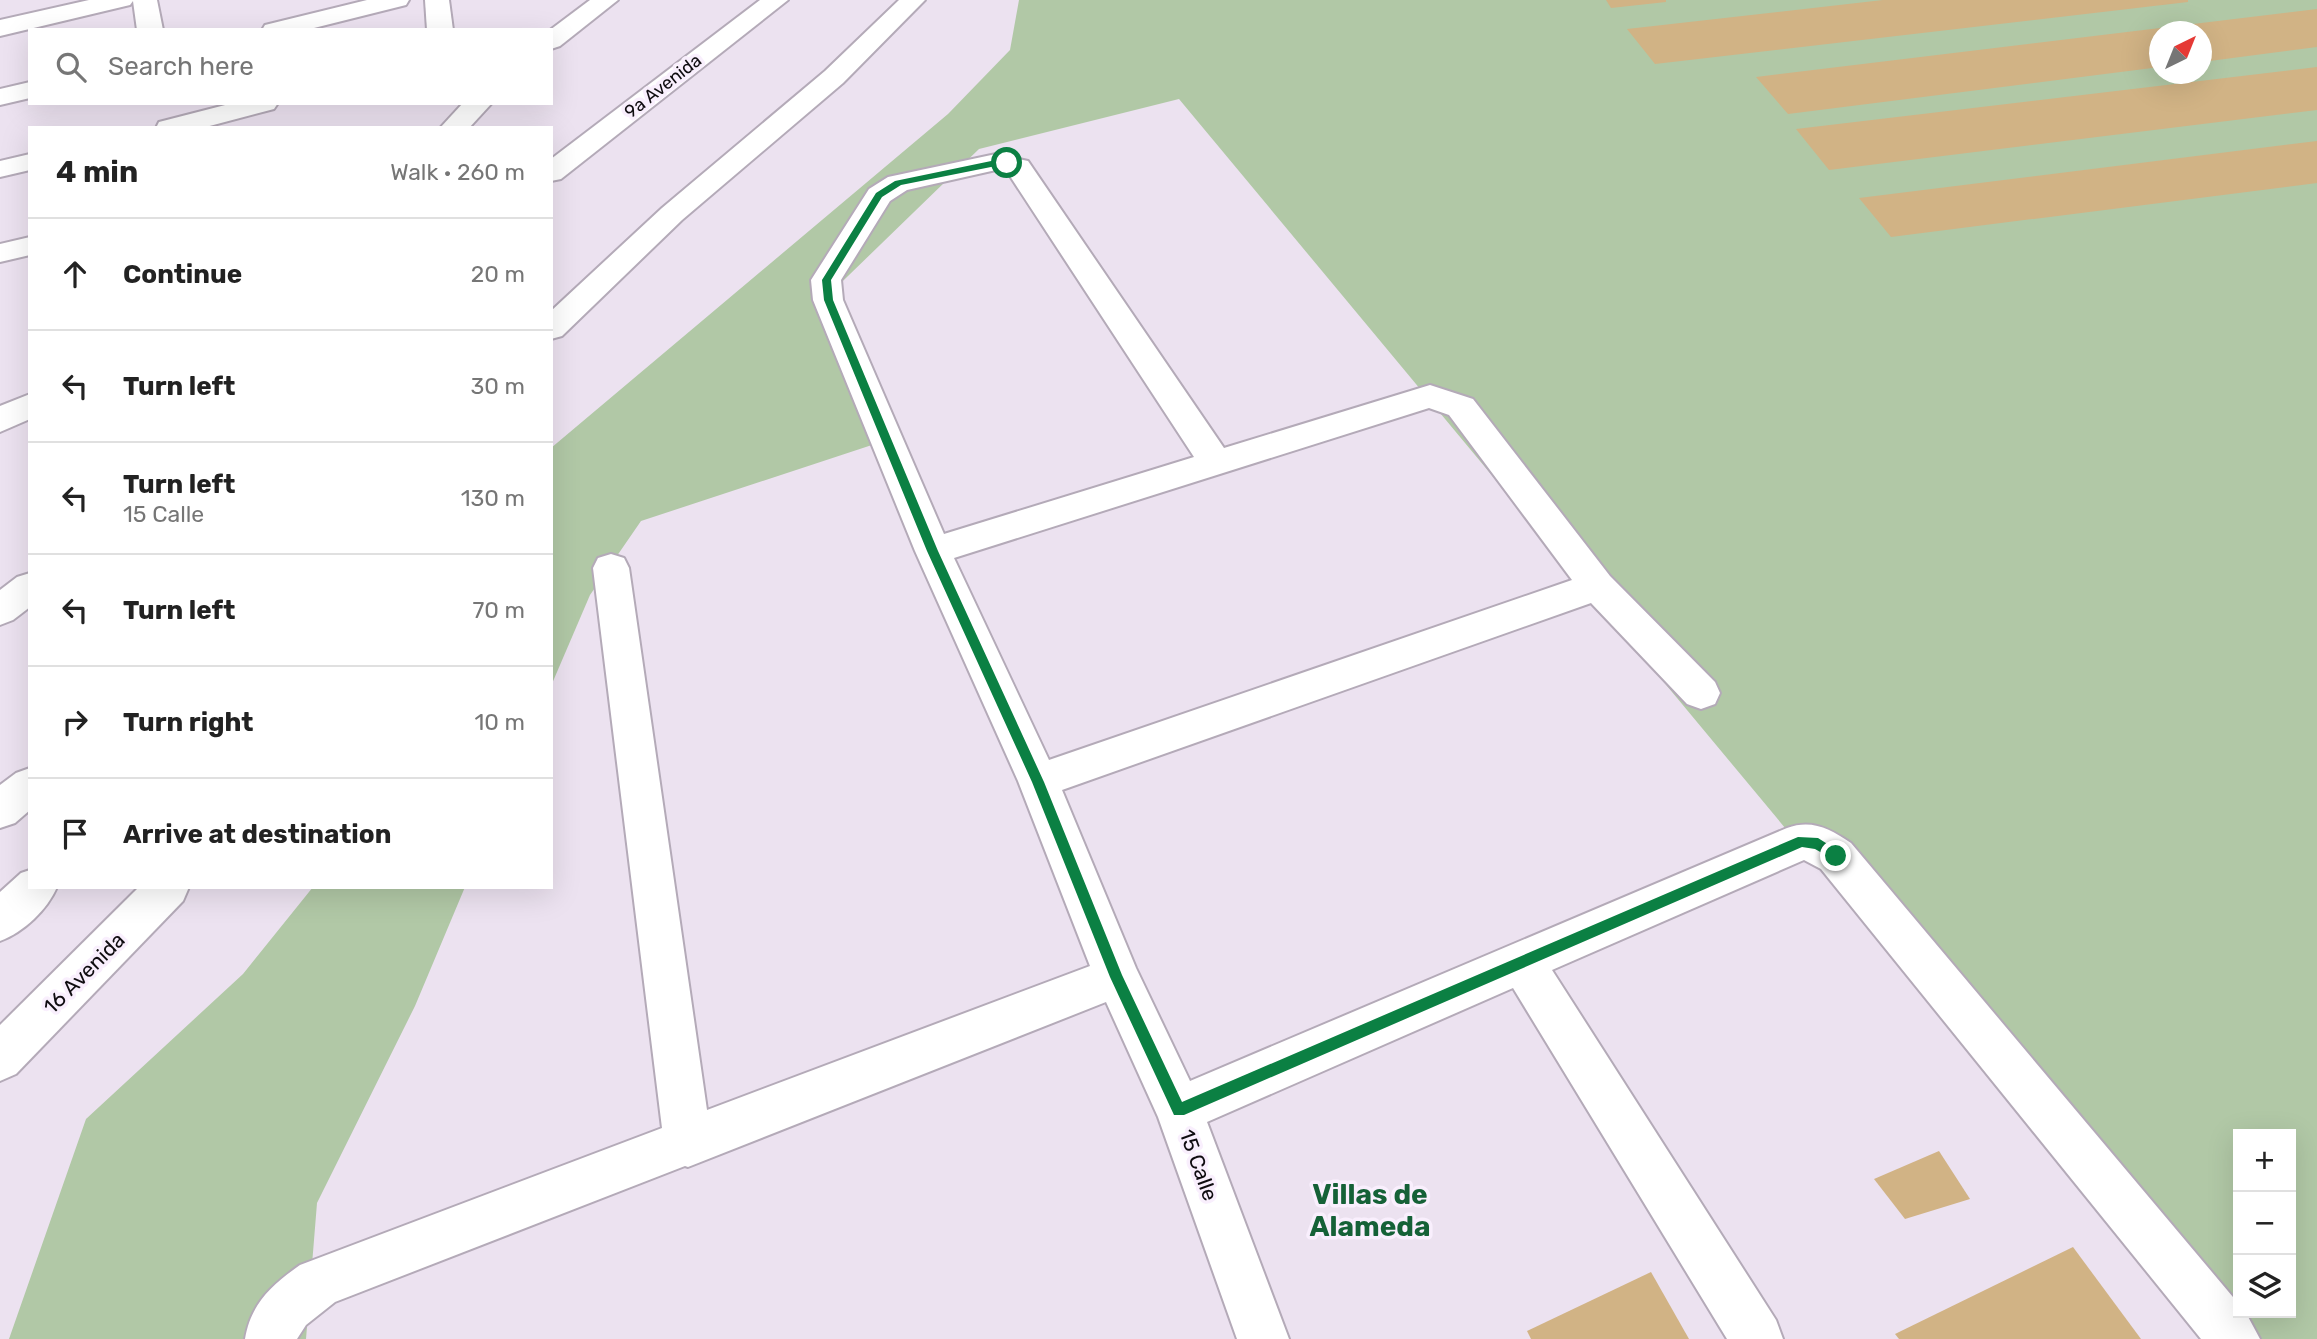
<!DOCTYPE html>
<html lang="en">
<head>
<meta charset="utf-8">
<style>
  body { margin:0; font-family:Rubik,sans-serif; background:#f2f2f2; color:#222 }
  .controls { position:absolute; right:21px; bottom:21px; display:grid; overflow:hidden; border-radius:0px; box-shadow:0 7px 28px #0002 }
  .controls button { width:63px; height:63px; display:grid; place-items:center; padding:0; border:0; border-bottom:2px solid #e0e0e0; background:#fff; color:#222; font:35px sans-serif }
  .compass { position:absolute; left:2149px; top:21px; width:63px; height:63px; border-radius:50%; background:#fff; box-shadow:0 7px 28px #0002; rotate:43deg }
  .stop { position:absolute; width:21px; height:21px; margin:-16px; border:5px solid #0b8043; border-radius:50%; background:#fff }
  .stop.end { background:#0b8043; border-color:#fff; box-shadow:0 2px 7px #0008 }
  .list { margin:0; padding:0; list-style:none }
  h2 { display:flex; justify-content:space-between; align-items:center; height:91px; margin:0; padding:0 28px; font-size:30px }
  h2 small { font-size:23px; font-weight:400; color:#767676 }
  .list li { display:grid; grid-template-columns:46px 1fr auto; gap:21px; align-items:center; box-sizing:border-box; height:112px; padding:0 28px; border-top:2px solid #e0e0e0 }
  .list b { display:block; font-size:26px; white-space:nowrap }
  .list p { margin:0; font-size:23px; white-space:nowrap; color:#767676 }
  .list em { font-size:23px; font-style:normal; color:#767676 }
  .icon { flex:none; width:38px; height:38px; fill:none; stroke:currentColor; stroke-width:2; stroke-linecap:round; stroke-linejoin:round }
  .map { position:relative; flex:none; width:2317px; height:1339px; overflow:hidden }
  .search { position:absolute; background:#fff; box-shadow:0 7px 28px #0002; left:28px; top:28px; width:525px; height:77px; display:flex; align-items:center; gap:18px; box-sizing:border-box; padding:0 24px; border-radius:0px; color:#767676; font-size:26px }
  .panel { position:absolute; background:#fff; box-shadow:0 7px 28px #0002; left:28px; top:126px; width:525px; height:763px; border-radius:0px }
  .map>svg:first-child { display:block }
  .green { fill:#b1c8a6; fill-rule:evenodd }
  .building { fill:#d1b385 }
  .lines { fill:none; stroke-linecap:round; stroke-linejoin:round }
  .minor-casing { stroke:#b4aab8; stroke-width:4 }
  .minor { fill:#fff; fill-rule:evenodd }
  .route { fill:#0b8043 }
  .labels { text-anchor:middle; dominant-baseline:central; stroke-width:7; stroke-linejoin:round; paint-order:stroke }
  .far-street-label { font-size:18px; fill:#0f0c10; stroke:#f9effd }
  .street-label { font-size:21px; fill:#0f0c10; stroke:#f9effd }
  .near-neighbourhood-label { font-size:28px; font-weight:bold; fill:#156137; stroke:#f9effd }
</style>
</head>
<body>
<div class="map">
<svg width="2317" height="1339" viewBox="0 0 2317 1339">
  <rect width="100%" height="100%" fill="#ece2f0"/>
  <g class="green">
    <path d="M 1019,0 L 2317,0 L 2317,1339 L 2210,1339 L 1179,99 L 979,149 L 815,308 L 878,443 L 641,521 L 590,595 L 551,686 L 551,448 L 948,114 L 1010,50 ZM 2160,32 L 2202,32 L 2202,74 L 2160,74 ZM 2238,1134 L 2291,1134 L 2291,1313 L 2238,1313 Z"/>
    <polygon points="313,887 465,887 415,1006 317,1203 306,1339 9,1339 86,1119 243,974"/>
  </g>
  <g class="building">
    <polygon points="1606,0 1666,0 1666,2 1611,8"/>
    <polygon points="1883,0 2188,0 2188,2 1655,64 1627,29"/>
    <polygon points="2317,9 2317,47 2202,62 2202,32 2160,32 2160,67 1788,114 1756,77"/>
    <polygon points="2317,67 2317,110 1829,170 1796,129"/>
    <polygon points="2317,141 2317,183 1891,237 1859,198"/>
    <polygon points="1939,1151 1970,1199 1905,1219 1874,1179"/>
    <polygon points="2073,1247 2141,1339 1899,1339 1895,1334"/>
    <polygon points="1651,1272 1689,1339 1531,1339 1527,1331"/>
  </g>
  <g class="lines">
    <defs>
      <g id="minor">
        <polygon points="89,0 157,0 163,30 137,30 133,1 130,5 0,36 0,20"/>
        <polygon points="367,0 409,0 406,5 306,30 262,30 265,25"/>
        <polygon points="425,0 449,0 453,30 427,30"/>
        <polygon points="590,0 618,0 560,46 551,49 550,30"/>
        <polygon points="760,0 788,0 561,179 551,181 551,159"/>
        <polygon points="899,0 925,0 843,83 682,220 562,336 551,339 551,311 662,208 825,71"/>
        <polygon points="30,82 30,98 0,105 0,89"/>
        <polygon points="233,103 278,103 274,109 202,128 156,128 159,122"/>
        <polygon points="463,103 492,103 469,128 440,128"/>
        <polygon points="30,154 30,170 0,177 0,161"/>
        <path d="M 996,154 L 1028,161 L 1224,448 L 1430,385 L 1473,399 L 1610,576 L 1715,682 L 1720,693 L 1715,704 L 1701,709 L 1687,704 L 1591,603 L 1062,790 L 1136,968 L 1190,1081 L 1787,828 C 1812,819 1830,829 1851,843 L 2238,1303 L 2238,1313 L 2246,1313 L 2260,1339 L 2201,1339 L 1821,869 L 1804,860 L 1552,970 L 1776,1320 L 1783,1339 L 1727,1339 L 1513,988 L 1207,1122 L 1289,1339 L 1237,1339 L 1158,1117 L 1106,1002 L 688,1167 L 685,1166 L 335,1302 L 306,1325 L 297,1339 L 245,1339 C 251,1303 272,1285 300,1265 L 662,1128 L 593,568 L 598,558 L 611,554 L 624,558 L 629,568 L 707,1110 L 1090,966 L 1018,781 L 915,551 L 813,300 L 811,280 L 869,189 L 888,177 ZM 996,170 L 1008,173 L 1194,457 L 944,534 L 843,300 L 841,280 L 890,201 L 907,190 ZM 1429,408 L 1449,415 L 1572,580 L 1049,760 L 954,558 Z"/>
        <polygon points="30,237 30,255 0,262 0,244"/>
        <polygon points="30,394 30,419 0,432 0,406"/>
        <polygon points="30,573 30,607 13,620 0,625 0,590 17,577"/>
        <polygon points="30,768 30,810 15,823 0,828 0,785 16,773"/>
        <path d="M 30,870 L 30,887 L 57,887 C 47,910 24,932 0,941 L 0,892 L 21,873 Z"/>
        <polygon points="139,887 189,887 183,901 16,1074 0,1081 0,1025"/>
      </g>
    </defs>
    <use href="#minor" class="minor-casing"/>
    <use href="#minor" class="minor"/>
  </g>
  <polygon class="route" points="996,160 1011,163 901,185 882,197 831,280 833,300 938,551 1044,782 1122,975 1182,1102 1798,837 1818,838 1840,852 1840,860 1836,861 1815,849 1802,847 1184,1115 1174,1115 1110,977 1032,782 927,551 824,300 822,280 876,193 895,181"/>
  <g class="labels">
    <g class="far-street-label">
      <text transform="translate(663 86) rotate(-38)">9a Avenida</text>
    </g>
    <g class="street-label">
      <text transform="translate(84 973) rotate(-45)">16 Avenida</text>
      <text transform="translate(1199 1165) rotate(70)">15 Calle</text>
    </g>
    <g class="near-neighbourhood-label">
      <text x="1370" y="1194">Villas de<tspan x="1370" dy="32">Alameda</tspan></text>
    </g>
  </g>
</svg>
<div class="controls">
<button>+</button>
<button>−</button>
<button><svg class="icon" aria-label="layers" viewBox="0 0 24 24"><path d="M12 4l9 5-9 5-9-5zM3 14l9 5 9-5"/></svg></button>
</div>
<svg class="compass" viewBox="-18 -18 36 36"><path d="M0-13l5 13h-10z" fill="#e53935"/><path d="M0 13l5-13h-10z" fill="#767676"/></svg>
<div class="stop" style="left:1007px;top:163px"></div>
<div class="stop end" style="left:1836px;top:856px"></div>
<div class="search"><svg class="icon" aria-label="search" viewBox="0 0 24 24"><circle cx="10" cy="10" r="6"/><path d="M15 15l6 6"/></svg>Search here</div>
<section class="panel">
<h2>4 min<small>Walk · 260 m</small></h2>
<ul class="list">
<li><svg class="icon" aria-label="ahead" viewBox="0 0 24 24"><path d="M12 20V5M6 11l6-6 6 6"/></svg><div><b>Continue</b></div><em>20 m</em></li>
<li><svg class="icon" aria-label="left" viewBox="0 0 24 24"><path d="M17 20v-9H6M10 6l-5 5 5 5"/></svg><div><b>Turn left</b></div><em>30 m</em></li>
<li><svg class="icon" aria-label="left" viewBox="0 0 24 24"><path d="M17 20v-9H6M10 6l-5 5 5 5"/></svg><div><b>Turn left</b><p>15 Calle</p></div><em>130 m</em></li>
<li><svg class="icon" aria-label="left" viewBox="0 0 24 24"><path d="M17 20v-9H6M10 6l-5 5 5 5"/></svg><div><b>Turn left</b></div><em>70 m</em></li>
<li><svg class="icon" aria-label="right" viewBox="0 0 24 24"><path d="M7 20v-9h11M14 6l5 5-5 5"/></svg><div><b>Turn right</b></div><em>10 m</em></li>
<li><svg class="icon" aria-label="arrive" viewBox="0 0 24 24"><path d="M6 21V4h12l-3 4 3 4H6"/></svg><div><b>Arrive at destination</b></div></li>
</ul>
</section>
</div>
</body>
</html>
